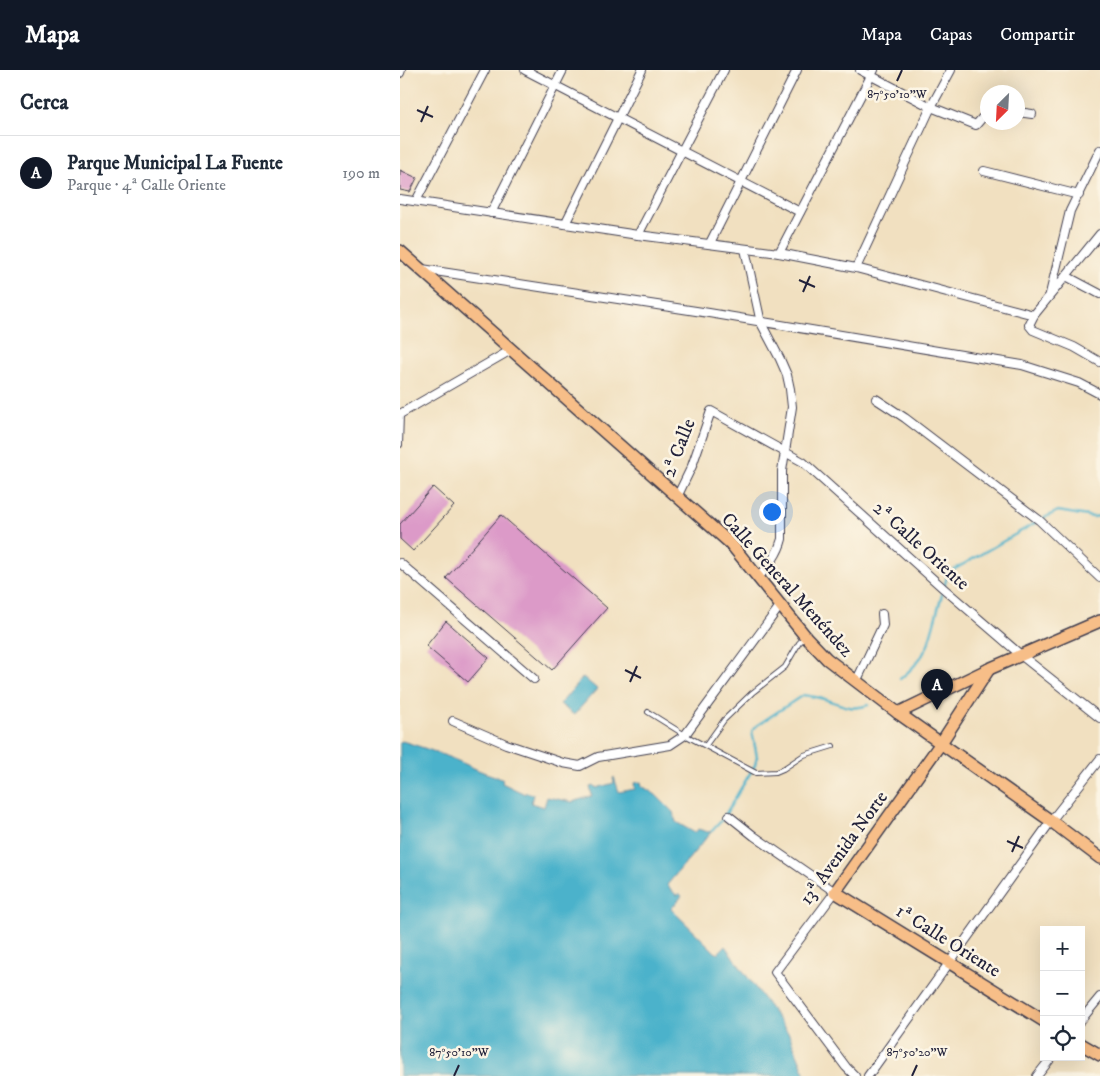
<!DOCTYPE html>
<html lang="es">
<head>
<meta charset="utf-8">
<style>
  body { margin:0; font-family:"IM FELL DW Pica",serif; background:#f6f6f7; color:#1f2937 }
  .controls { position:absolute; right:15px; bottom:15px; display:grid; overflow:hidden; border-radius:0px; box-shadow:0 5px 20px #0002 }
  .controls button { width:45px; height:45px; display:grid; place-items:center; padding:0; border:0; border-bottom:1px solid #e0e1e3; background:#fff; color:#1f2937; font:25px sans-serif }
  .compass { position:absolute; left:580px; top:15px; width:45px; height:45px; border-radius:50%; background:#fff; box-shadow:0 5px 20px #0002; rotate:204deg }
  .you { position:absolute; left:371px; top:441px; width:18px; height:18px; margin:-12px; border:4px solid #fff; border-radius:50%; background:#1a73e8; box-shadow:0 0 0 8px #1a73e833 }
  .badge { display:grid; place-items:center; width:32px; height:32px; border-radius:50%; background:#111827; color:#fff; font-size:16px; font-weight:700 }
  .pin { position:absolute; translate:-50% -41px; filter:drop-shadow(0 1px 2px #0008) }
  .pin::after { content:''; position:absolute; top:26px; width:18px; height:15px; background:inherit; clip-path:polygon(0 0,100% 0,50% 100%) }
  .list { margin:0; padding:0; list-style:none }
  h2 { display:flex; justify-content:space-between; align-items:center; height:65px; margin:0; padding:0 20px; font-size:21px }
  h2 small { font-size:16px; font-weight:400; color:#747a83 }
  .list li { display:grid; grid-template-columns:32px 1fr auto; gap:15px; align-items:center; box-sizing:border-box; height:75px; padding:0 20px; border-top:1px solid #e0e1e3 }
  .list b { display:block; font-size:19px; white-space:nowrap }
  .list p { margin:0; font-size:16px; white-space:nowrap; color:#747a83 }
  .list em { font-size:16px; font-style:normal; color:#747a83 }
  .icon { flex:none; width:28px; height:28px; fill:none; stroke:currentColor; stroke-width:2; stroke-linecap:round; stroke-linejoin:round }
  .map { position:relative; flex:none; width:700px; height:1006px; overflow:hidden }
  header { display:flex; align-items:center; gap:30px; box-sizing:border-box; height:70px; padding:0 25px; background:#111827; color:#fff }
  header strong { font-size:24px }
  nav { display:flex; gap:28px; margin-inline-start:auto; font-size:18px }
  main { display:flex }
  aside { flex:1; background:#fff }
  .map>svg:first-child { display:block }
  .water { fill:#4cb2cb; stroke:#376a83 }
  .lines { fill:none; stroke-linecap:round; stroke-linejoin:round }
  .stream { stroke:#4cb2cb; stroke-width:2.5 }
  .building { fill:#dc9ac8 }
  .service-casing { stroke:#413e4f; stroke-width:6 }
  .minor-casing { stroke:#413e4f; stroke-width:10 }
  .primary-casing { stroke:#413e4f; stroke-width:14 }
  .service { stroke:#fff; stroke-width:4 }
  .minor { stroke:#fff; stroke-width:8 }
  .primary { stroke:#f7be88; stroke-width:11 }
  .ticks { fill:none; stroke:#22223b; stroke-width:2 }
  .labels { text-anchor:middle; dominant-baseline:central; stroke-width:5; stroke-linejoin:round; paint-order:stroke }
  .street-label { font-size:19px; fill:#22223b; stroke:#fcf5e5 }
  .ticks-label { font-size:12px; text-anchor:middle; fill:#22223b; stroke:#fcf5e5; stroke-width:5; stroke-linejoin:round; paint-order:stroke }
</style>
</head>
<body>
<header>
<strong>Mapa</strong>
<nav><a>Mapa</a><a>Capas</a><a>Compartir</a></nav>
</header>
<main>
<aside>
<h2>Cerca<small></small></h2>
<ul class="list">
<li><span class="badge">A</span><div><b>Parque Municipal La Fuente</b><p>Parque · 4ª Calle Oriente</p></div><em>190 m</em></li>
</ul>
</aside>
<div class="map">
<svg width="700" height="1006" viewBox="0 0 700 1006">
  <rect width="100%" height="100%" fill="#fcf5e5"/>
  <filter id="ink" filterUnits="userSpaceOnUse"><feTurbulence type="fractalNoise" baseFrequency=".02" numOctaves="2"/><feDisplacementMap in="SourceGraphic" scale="10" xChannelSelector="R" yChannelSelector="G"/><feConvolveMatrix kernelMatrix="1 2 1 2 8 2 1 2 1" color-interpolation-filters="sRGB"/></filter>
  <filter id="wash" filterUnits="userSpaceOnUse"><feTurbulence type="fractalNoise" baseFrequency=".0096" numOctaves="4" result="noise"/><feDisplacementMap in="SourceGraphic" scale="20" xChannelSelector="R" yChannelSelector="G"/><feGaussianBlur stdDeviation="1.12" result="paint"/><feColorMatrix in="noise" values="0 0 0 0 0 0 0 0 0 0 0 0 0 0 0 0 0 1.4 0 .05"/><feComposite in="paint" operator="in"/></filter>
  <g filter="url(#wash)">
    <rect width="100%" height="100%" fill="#f1e0c0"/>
    <g class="water">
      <polygon points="183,607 197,619 174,645 160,634"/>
      <path d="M 2,671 C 29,679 53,688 78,700 C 87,704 95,705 103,710 L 102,713 L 125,724 L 126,722 L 133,724 L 131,733 L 144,737 L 147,727 L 172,732 L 192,726 L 190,717 L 195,716 L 196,718 L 214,713 L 213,708 L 214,707 L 219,722 L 235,719 L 234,713 L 241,712 L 242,716 L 256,725 L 273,742 L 276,752 L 295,763 L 298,759 L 308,762 L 312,761 L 267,815 L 277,826 L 279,823 L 282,826 L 271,839 L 317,884 L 325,876 L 389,964 L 405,1003 L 404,1006 L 0,1006 L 0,673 Z"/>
    </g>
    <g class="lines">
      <g class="stream">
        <polyline points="642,449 658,441 693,447 700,446"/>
        <path d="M 500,609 C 512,599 521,590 528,575 L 548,503 L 637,452"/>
        <path d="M 312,761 L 322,750 L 355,695 L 357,687 L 352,661 L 356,656 L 403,625 C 410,626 417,627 424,629 C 439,633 451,642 468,635"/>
      </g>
    </g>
    <g id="blocks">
      <g class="building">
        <polygon points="0,100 17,108 10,122 0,120"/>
        <polygon points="33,417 54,436 13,481 0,469 0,454"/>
        <polygon points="101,445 207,538 152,600 46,508"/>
        <polygon points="46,551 89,588 68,612 26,576"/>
      </g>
    </g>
  </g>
  <g filter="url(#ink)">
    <use href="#blocks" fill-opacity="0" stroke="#413e4f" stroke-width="1"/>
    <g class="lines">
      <defs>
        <g id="service">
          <polyline points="0,375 1,344"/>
          <polyline points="248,642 285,665 356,703 376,702 383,699 404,685 433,676"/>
          <polyline points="306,675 324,650 352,623 385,597 399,573 404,568"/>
        </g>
        <g id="minor">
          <polyline points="125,0 400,142"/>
          <polyline points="460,0 531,37 576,55 588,41"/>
          <polyline points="0,3 1,0"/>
          <polyline points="618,42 632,44"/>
          <polyline points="584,101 679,125"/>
          <polyline points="0,129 238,165 379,183 456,198 634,245"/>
          <polyline points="16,131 85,0"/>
          <polyline points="91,143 163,0"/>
          <polyline points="165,154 242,0"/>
          <polyline points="700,164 634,245 629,255 633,260 674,277 700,292"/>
          <polyline points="238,165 324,0"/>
          <polyline points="310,173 397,0"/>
          <path d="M 345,179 L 361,253 L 380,289 L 387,305 L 390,319 L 392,337 L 382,401 L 382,469 C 378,485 368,496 358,508"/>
          <polyline points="379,183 474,0"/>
          <polyline points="456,198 531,37 551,0"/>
          <polyline points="22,199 309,243 622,295 679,313 700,324"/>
          <polyline points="666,206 700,224"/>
          <polyline points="650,224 670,141 700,80"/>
          <polyline points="476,329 505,348 639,450 700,508"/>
          <polyline points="0,344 111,280"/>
          <polyline points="277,427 292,396 311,341 403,392 543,518 622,586 700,648"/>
          <polyline points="0,493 134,609"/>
          <polyline points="456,612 483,555 482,544"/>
          <polyline points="53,651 106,674 163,693 180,696 198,687 270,675 285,665 380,536"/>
          <polyline points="329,746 354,766 435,822 375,902 446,997 455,1006"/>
          <polyline points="681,950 700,927"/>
          <polyline points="468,1006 651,751 700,689"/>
          <polyline points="637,1006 652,987"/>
        </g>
        <g id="primary">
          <polyline points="0,181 331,474 406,567 427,589 498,643 651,751 700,788"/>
          <polyline points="589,599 541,673 435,822 644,951"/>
          <polyline points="498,643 589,599 700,551"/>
          <polyline points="681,974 700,985"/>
        </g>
      </defs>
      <use href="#service" class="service-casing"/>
      <use href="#minor" class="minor-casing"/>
      <use href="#primary" class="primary-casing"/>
      <use href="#service" class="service"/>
      <use href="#minor" class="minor"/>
      <use href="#primary" class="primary"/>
    </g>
  </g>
  <path class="ticks" d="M 497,11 L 502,0M 17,40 L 33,47M 21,52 L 28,36M 399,210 L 415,217M 403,222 L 410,206M 225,600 L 241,608M 230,612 L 237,596M 607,771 L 623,778M 612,782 L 619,766M 54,1006 L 59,995M 512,1006 L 517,995"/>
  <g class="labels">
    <g class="street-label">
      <text transform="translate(279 378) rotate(-69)">2ª Calle</text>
      <text transform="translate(521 476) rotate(42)">2ª Calle Oriente</text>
      <text transform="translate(387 515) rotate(48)">Calle General Menéndez</text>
      <text transform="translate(444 778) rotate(-54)">13ª Avenida Norte</text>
      <text transform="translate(548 871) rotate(32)">1ª Calle Oriente</text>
    </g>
  </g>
  <g class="ticks-label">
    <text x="497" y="28">87°50'10"W</text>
    <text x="59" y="986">87°50'10"W</text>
    <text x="517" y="986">87°50'20"W</text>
  </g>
</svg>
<div class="controls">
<button>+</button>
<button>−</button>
<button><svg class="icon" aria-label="locate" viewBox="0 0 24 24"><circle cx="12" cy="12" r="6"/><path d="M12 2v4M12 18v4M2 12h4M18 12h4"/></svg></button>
</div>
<svg class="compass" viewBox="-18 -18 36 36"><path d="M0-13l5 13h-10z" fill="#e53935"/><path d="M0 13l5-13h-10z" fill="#747a83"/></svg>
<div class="you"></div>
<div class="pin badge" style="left:537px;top:640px">A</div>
</div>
</main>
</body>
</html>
